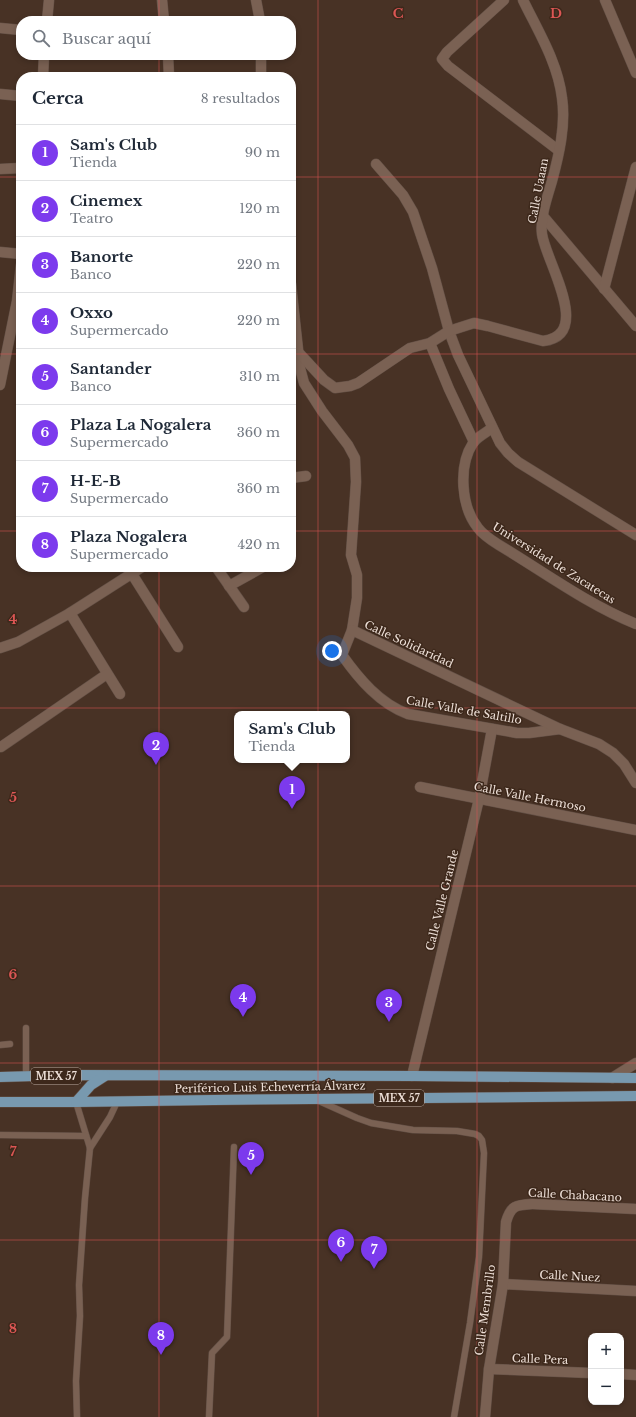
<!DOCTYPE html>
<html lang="es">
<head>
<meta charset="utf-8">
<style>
  body { margin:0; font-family:"Libre Baskerville",serif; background:#f6f6f7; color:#1f2937 }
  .controls { position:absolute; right:12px; bottom:12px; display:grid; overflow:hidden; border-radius:8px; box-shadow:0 2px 6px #0003 }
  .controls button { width:36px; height:36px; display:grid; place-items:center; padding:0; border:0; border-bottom:1px solid #e0e1e3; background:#fff; color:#1f2937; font:20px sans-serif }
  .you { position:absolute; left:332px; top:651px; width:14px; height:14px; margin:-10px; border:3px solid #fff; border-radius:50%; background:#1a73e8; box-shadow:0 0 0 6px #1a73e833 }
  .badge { display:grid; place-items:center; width:26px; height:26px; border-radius:50%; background:#7c3aed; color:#fff; font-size:13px; font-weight:700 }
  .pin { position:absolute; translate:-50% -33px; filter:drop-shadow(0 1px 2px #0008) }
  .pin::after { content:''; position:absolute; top:21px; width:14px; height:12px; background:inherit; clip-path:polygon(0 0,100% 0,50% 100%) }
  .popup { position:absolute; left:234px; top:711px; width:116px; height:52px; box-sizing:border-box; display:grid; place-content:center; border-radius:8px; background:#fff; filter:drop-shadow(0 1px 3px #0005); font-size:13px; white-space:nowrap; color:#747a83 }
  .popup b { font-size:15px; color:#1f2937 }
  .popup::after { content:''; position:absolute; left:50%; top:100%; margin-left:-8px; border:8px solid transparent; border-top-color:#fff }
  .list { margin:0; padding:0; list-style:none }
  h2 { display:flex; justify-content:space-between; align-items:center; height:52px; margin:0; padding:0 16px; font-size:17px }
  h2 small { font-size:13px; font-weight:400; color:#747a83 }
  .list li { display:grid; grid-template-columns:26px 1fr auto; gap:12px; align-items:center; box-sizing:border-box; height:56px; padding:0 16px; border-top:1px solid #e0e1e3 }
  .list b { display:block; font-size:15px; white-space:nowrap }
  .list p { margin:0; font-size:13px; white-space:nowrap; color:#747a83 }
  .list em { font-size:13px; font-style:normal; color:#747a83 }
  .icon { flex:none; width:22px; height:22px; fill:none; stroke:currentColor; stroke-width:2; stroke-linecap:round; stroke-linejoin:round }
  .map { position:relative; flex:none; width:636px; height:1417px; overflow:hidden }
  .search { position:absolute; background:#fff; box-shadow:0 2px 6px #0003; left:16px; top:16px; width:280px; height:44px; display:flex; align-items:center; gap:10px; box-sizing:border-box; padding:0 14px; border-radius:16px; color:#747a83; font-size:15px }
  .panel { position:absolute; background:#fff; box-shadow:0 2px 6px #0003; left:16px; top:72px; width:280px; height:500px; border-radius:16px }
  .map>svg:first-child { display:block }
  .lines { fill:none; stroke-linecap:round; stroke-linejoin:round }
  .lane-casing { stroke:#635046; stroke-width:7 }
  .street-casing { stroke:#635046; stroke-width:11 }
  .primary-casing { stroke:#635046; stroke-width:11 }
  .lane { stroke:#7a6153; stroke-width:6 }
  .street { stroke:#7a6153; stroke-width:10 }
  .primary { stroke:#7899af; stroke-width:10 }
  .grid { fill:none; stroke:#dc5654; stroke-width:1; stroke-opacity:0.55 }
  .labels { text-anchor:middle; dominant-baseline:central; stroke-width:3; stroke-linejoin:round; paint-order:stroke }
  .shield { fill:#3d281b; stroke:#b8a89f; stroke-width:1 }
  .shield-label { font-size:10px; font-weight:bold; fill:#eddfd7 }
  .street-label { font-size:11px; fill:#eddfd7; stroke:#3d281b }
  .grid-label { font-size:13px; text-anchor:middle; font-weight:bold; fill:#dc5654; stroke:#3d281b; stroke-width:3; stroke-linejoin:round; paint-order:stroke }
</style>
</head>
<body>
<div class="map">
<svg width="636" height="1417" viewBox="0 0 636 1417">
  <rect width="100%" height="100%" fill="#483225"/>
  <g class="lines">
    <defs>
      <g id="lane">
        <polyline points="26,1028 26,1076"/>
        <polyline points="0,1045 10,1044"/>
        <polyline points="319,1101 357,1118 371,1123 413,1130 457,1131 475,1134 479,1136 482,1140 484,1153 479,1257 470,1323 454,1417"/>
        <polyline points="76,1102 90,1148 85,1198 79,1285 80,1316 76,1381 77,1417"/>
        <polyline points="0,1135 86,1136"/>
        <polyline points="90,1148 110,1117 117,1102"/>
        <polyline points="209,1417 212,1353 227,1337 234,1147"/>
      </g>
      <g id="street">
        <polyline points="162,0 164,21"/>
        <polyline points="256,0 260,21"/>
        <polyline points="504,0 447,52 442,59 448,66 558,150"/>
        <polyline points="605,0 636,73"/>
        <polyline points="47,21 49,0"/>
        <polyline points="0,28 21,30"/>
        <polyline points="168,55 169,77"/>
        <polyline points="261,55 261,77"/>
        <polyline points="43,77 44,55"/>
        <polyline points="0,94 21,96"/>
        <polyline points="376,164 403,195 413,212 432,268 449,331 458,355 500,443 508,453 518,462 636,535"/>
        <polyline points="0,169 21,168"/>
        <polyline points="543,216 636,326"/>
        <polyline points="0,252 21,254"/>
        <path d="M 291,284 L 300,368 L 304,383 L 322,411 L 348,445 L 355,458 L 356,482 L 351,555 L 357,575 L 357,598 L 352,630 L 342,655 C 359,679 380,704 408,714 L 517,733 L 529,733 L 560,729"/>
        <polyline points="604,289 636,167"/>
        <polyline points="430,343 449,389 474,442"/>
        <path d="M 299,353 L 324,380 L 335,388 L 350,386 L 358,383 L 410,348 L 430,343 L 449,331 L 474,323 L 488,326 L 543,341 C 594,335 545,260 542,234 C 540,217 547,198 552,181 C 559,155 566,125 562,98 C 558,63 538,31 523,0"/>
        <polyline points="0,385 17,301 21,265"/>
        <path d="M 492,428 C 487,432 477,437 473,443 C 458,466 461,507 478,528 C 483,535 491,540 499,545 C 544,572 587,604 636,624"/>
        <polyline points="291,478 306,476"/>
        <polyline points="216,567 244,607"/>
        <polyline points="132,574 178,647"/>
        <polyline points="229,586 263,567"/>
        <polyline points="70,613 120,694"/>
        <polyline points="352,630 560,729 599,744 613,753 624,764 636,783"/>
        <polyline points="0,648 18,642 70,613 142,567"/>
        <polyline points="1,747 107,674"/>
        <polyline points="420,787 636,830"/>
        <polyline points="412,1076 479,799 492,729"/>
        <polyline points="612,1078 636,1063"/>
        <polyline points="503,1284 636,1291"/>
        <polyline points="489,1369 591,1373"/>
        <polyline points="621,1374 636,1375"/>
        <path d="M 485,1417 L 489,1369 L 503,1284 L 506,1222 C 511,1205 516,1205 533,1204 L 636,1209"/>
      </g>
      <g id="primary">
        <polyline points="0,1077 70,1075 412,1076 636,1078"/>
        <polyline points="0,1102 76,1102 214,1100 636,1096"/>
        <polyline points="76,1102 91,1085 105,1076"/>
      </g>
    </defs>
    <use href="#lane" class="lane-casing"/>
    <use href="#street" class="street-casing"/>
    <use href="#primary" class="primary-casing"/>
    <use href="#lane" class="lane"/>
    <use href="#street" class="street"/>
    <use href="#primary" class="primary"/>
  </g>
  <path class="grid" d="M 159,0 L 159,21M 318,0 L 318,1417M 477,0 L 477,1417M 159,55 L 159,77M 0,177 L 21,177M 291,177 L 636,177M 0,354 L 21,354M 291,354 L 636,354M 0,531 L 21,531M 291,531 L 636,531M 159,567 L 159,1417M 0,708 L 636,708M 0,886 L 636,886M 0,1063 L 636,1063M 0,1240 L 636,1240"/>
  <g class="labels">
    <g class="shield">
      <rect x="31" y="1068" width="50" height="16" rx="3"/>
      <rect x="374" y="1090" width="50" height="16" rx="3"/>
    </g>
    <g class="shield-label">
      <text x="56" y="1076">MEX 57</text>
      <text x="399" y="1098">MEX 57</text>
    </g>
    <g class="street-label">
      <text transform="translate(538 191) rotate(-79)">Calle Uaaan</text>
      <text transform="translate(554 563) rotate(32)">Universidad de Zacatecas</text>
      <text transform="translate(409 644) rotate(25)">Calle Solidaridad</text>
      <text transform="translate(464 710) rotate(10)">Calle Valle de Saltillo</text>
      <text transform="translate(530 797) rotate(11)">Calle Valle Hermoso</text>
      <text transform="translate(442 900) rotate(-76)">Calle Valle Grande</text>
      <text transform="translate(270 1087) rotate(-1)">Periférico Luis Echeverría Álvarez</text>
      <text transform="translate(575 1195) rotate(3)">Calle Chabacano</text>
      <text transform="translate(570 1276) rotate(3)">Calle Nuez</text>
      <text transform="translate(485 1310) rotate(-82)">Calle Membrillo</text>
      <text transform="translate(540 1359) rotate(2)">Calle Pera</text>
    </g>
  </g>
  <g class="grid-label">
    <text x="398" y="18">C</text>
    <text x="556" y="18">D</text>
    <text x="13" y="624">4</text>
    <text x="13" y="802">5</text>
    <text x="13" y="979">6</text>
    <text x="13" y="1156">7</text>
    <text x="13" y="1333">8</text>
  </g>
</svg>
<div class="controls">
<button>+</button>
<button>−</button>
</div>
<div class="you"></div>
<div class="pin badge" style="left:292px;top:809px">1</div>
<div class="popup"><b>Sam's Club</b>Tienda</div>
<div class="pin badge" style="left:156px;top:765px">2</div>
<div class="pin badge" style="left:389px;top:1022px">3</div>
<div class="pin badge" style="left:243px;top:1017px">4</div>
<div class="pin badge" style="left:251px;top:1175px">5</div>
<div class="pin badge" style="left:341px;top:1262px">6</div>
<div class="pin badge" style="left:374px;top:1269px">7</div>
<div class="pin badge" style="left:161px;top:1355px">8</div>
<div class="search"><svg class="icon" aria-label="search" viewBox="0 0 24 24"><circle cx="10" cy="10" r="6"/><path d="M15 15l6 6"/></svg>Buscar aquí</div>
<section class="panel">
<h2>Cerca<small>8 resultados</small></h2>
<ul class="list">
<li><span class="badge">1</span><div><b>Sam's Club</b><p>Tienda</p></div><em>90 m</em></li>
<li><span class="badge">2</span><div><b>Cinemex</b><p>Teatro</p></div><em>120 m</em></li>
<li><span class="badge">3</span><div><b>Banorte</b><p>Banco</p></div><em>220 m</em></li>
<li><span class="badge">4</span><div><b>Oxxo</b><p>Supermercado</p></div><em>220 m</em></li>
<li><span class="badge">5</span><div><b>Santander</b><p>Banco</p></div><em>310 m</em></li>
<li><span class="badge">6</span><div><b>Plaza La Nogalera</b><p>Supermercado</p></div><em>360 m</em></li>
<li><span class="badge">7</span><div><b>H-E-B</b><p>Supermercado</p></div><em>360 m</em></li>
<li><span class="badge">8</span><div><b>Plaza Nogalera</b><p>Supermercado</p></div><em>420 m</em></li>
</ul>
</section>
</div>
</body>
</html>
